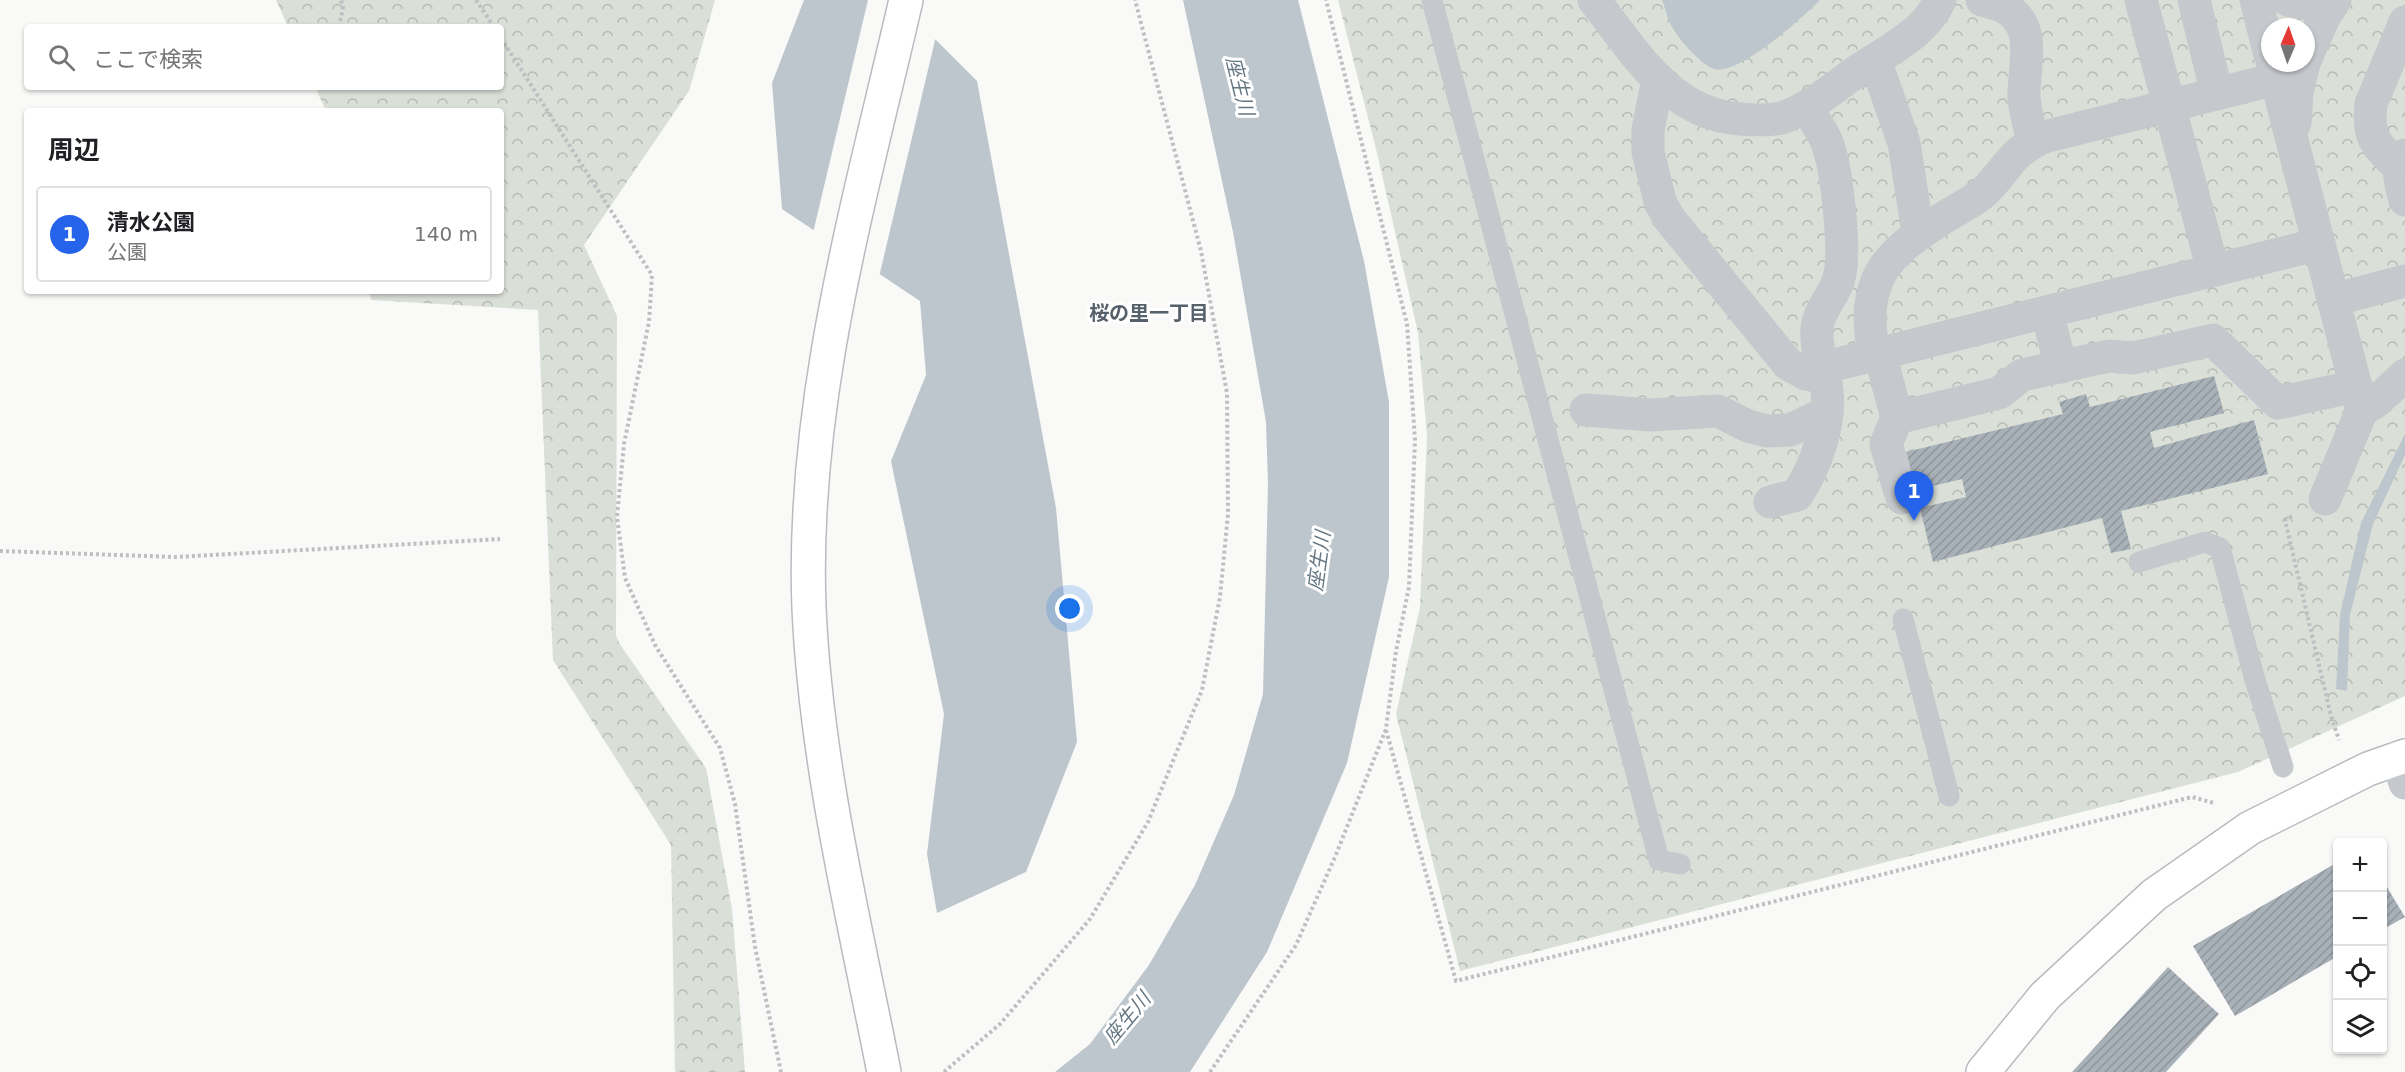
<!DOCTYPE html>
<html lang="ja">
<head>
<meta charset="utf-8">
<style>
  body { margin:0; font-family:"DejaVu Sans","Noto Sans JP",sans-serif; background:#f2f2f2; color:#202124 }
  .controls { position:absolute; right:18px; bottom:18px; display:grid; overflow:hidden; border-radius:6px; box-shadow:0 2px 4px #0004 }
  .controls button { width:54px; height:54px; display:grid; place-items:center; padding:0; border:0; border-bottom:2px solid #e0e0e0; background:#fff; color:#202124; font:30px sans-serif }
  .compass { position:absolute; left:2261px; top:18px; width:54px; height:54px; border-radius:50%; background:#fff; box-shadow:0 2px 4px #0004; rotate:2deg }
  .you { position:absolute; left:1070px; top:609px; width:21px; height:21px; margin:-15px; border:4px solid #fff; border-radius:50%; background:#1a73e8; box-shadow:0 0 0 9px #1a73e833 }
  .badge { display:grid; place-items:center; width:39px; height:39px; border-radius:50%; background:#2563eb; color:#fff; font-size:20px; font-weight:700 }
  .pin { position:absolute; translate:-50% -50px; filter:drop-shadow(0 2px 3px #0008) }
  .pin::after { content:''; position:absolute; top:32px; width:21px; height:18px; background:inherit; clip-path:polygon(0 0,100% 0,50% 100%) }
  .list { margin:0; padding:0; list-style:none }
  h2 { display:flex; justify-content:space-between; align-items:center; height:78px; margin:0; padding:0 24px; font-size:26px }
  h2 small { font-size:20px; font-weight:400; color:#757577 }
  .list li { display:grid; grid-template-columns:39px 1fr auto; gap:18px; align-items:center; box-sizing:border-box; height:96px; margin:0 12px 12px; padding:0 12px; border:2px solid #e0e0e0; border-radius:6px }
  .list b { display:block; font-size:22px; white-space:nowrap }
  .list p { margin:0; font-size:20px; white-space:nowrap; color:#757577 }
  .list em { font-size:20px; font-style:normal; color:#757577 }
  .icon { flex:none; width:33px; height:33px; fill:none; stroke:currentColor; stroke-width:2; stroke-linecap:round; stroke-linejoin:round }
  .map { position:relative; flex:none; width:2405px; height:1072px; overflow:hidden }
  .search { position:absolute; background:#fff; box-shadow:0 2px 4px #0004; left:24px; top:24px; width:480px; height:66px; display:flex; align-items:center; gap:15px; box-sizing:border-box; padding:0 21px; border-radius:6px; color:#757577; font-size:22px }
  .panel { position:absolute; background:#fff; box-shadow:0 2px 4px #0004; left:24px; top:108px; width:480px; height:186px; border-radius:6px }
  .map>svg:first-child { display:block }
  .forest { fill:url(#forest-crowns); fill-rule:evenodd }
  .water { fill:#bdc6cc }
  .pier { fill:#f9f9f7 }
  .building { fill:url(#building-hatch) }
  .lines { fill:none; stroke-linecap:round; stroke-linejoin:round }
  .secondary-casing { stroke:#b7bcc1; stroke-width:36 }
  .path { stroke:#bdbfc2; stroke-width:4; stroke-dasharray:3 3; stroke-linecap:butt }
  .lane { stroke:#c5c8cc; stroke-width:21 }
  .street { stroke:#c5c8cc; stroke-width:33 }
  .secondary { stroke:#fff; stroke-width:33 }
  .labels { text-anchor:middle; dominant-baseline:central; stroke-width:6; stroke-linejoin:round; paint-order:stroke }
  .water-label { font-size:20px; font-style:italic; fill:#657782; stroke:#fff }
  .neighbourhood-label { font-size:20px; font-weight:bold; fill:#57616c; stroke:#fff }
</style>
</head>
<body>
<div class="map">
<svg width="2405" height="1072" viewBox="0 0 2405 1072">
  <defs>
    <pattern id="forest-crowns" width="20" height="18" patternUnits="userSpaceOnUse" patternTransform="scale(1.5)"><rect width="20" height="18" fill="#dae0d8"/><path d="M2 6a3 3 0 1 1 6 0M12 15a3 3 0 1 1 6 0" fill="none" stroke="#b5bab5"/></pattern>
    <pattern id="building-hatch" width="6" height="6" patternUnits="userSpaceOnUse" patternTransform="scale(1.5)"><rect width="6" height="6" fill="#a9b1b8"/><path d="M-1 1l2-2M0 6l6-6M5 7l2-2" fill="none" stroke="#8e959b"/></pattern>
  </defs>
  <rect width="100%" height="100%" fill="#f9f9f7"/>
  <g class="forest">
    <polygon points="276,0 715,0 689,91 584,245 617,316 616,635 619,643 706,768 732,909 745,1072 675,1072 671,845 553,660 538,310 371,300 369,291 501,291 501,111 326,111 315,87 501,87 501,27 288,27"/>
    <path d="M 1338,0 L 2405,0 L 2405,696 L 2238,772 L 1460,971 L 1396,714 L 1420,607 L 1427,435 L 1418,333 L 1377,153 ZM 2270,27 L 2306,27 L 2306,63 L 2270,63 Z"/>
  </g>
  <g class="water">
    <polygon points="804,0 896,0 977,81 1056,508 1077,742 1026,872 937,913 927,854 944,714 891,461 926,375 920,301 782,209 772,83"/>
    <polygon points="1183,0 1298,0 1364,261 1389,402 1389,577 1347,763 1267,952 1190,1072 1055,1072 1090,1044 1149,965 1195,885 1234,795 1263,694 1268,484 1266,422 1233,232"/>
    <path d="M 1662,0 L 1820,0 C 1803,17 1739,76 1714,69 C 1702,65 1680,41 1674,30 C 1668,22 1666,10 1662,0 Z"/>
    <polygon points="2405,434 2405,455 2373,524 2350,615 2347,691 2336,689 2340,615 2361,523"/>
  </g>
  <polygon class="pier" points="868,0 900,0 936,36 879,277 813,233"/>
  <g class="building">
    <polygon points="2214,376 2224,413 2150,432 2154,448 2254,420 2268,474 2121,511 2131,549 2111,553 2102,518 1933,562 1920,508 1966,497 1962,479 1916,490 1906,452 2063,414 2059,402 2086,394 2090,407"/>
    <polygon points="2338,862 2338,956 2235,1016 2193,946"/>
    <polygon points="2382,879 2405,917 2382,930"/>
    <polygon points="2168,967 2219,1014 2166,1072 2072,1072"/>
  </g>
  <g class="lines">
    <defs>
      <g id="secondary">
        <path d="M 884,1072 C 854,919 816,765 809,608 C 801,401 860,200 906,0"/>
        <polyline points="1983,1072 2045,996 2154,895 2250,828 2368,769 2405,756"/>
      </g>
    </defs>
    <use href="#secondary" class="secondary-casing"/>
    <g class="path">
      <polyline points="476,0 494,27"/>
      <polyline points="339,27 343,7 341,0"/>
      <polyline points="501,38 652,275 649,322 624,444 617,517 625,578 655,645 720,748 735,804 755,947 781,1072"/>
      <polyline points="2292,516 2285,520 2331,716 2339,740"/>
      <polyline points="0,551 176,557 500,539"/>
      <polyline points="1386,730 1456,981 2192,797 2214,803"/>
      <polyline points="944,1072 1000,1024 1090,919 1148,822 1202,690 1220,597 1228,514 1227,393 1201,251 1135,0"/>
      <polyline points="1210,1072 1296,945 1335,857 1386,729 1396,651 1409,587 1415,440 1407,324 1326,0"/>
    </g>
    <g class="lane">
      <polyline points="1432,0 1659,860 1680,864"/>
      <polyline points="2139,562 2205,542 2220,548 2255,680 2283,767"/>
      <polyline points="1903,619 1949,796"/>
    </g>
    <g class="street">
      <path d="M 1594,0 C 1634,51 1669,114 1740,119 C 1753,120 1769,121 1781,118 C 1810,109 1834,87 1859,70 C 1887,51 1926,33 1940,0"/>
      <path d="M 1982,0 C 1989,2 1997,4 2004,7 C 2039,26 2023,66 2024,97 C 2025,112 2030,128 2033,142"/>
      <polyline points="2141,0 2213,270"/>
      <polyline points="2194,0 2217,94"/>
      <polyline points="2256,0 2270,55"/>
      <polyline points="2288,0 2330,8"/>
      <polyline points="2306,58 2324,17 2335,0"/>
      <polyline points="1875,60 1904,143 1918,233"/>
      <polyline points="2272,63 2362,410 2325,499"/>
      <polyline points="1658,79 1648,130 1648,152 1660,201 1668,217 1788,364 1806,374 1824,378"/>
      <polyline points="2295,123 2297,92 2304,63"/>
      <path d="M 2405,155 C 2396,173 2400,181 2405,200"/>
      <path d="M 2399,167 C 2376,145 2367,138 2371,104 L 2405,22"/>
      <polyline points="2333,300 2405,281"/>
      <polyline points="2047,312 2061,367"/>
      <polyline points="1880,354 1897,418 1886,444 1902,498"/>
      <path d="M 1874,355 C 1860,280 1884,255 1945,217 C 1957,209 1973,202 1984,192 C 2009,168 2009,153 2044,137 L 2276,79"/>
      <polyline points="1822,368 2319,244"/>
      <polyline points="1586,410 1650,415 1718,411 1748,426 1767,431 1790,430 1826,413"/>
      <polyline points="2362,410 2377,401 2405,375"/>
      <polyline points="1897,418 1999,393 2022,375 2109,356 2133,358 2213,340 2278,403 2356,386"/>
      <path d="M 1770,502 L 1797,495 C 1815,468 1831,424 1827,391 C 1825,370 1815,349 1817,328 C 1819,308 1837,293 1840,274 C 1845,247 1837,162 1825,138 C 1820,127 1812,117 1806,107"/>
      <polyline points="2397,758 2405,783"/>
    </g>
    <use href="#secondary" class="secondary"/>
  </g>
  <g class="labels">
    <g class="water-label">
      <text transform="translate(1240 86) rotate(76)">座生川</text>
      <text transform="translate(1319 561) rotate(-82)">座生川</text>
      <text transform="translate(1127 1018) rotate(-50)">座生川</text>
    </g>
    <g class="neighbourhood-label">
      <text x="1149" y="313">桜の里一丁目</text>
    </g>
  </g>
</svg>
<div class="controls">
<button>+</button>
<button>−</button>
<button><svg class="icon" aria-label="locate" viewBox="0 0 24 24"><circle cx="12" cy="12" r="6"/><path d="M12 2v4M12 18v4M2 12h4M18 12h4"/></svg></button>
<button><svg class="icon" aria-label="layers" viewBox="0 0 24 24"><path d="M12 4l9 5-9 5-9-5zM3 14l9 5 9-5"/></svg></button>
</div>
<svg class="compass" viewBox="-18 -18 36 36"><path d="M0-13l5 13h-10z" fill="#e53935"/><path d="M0 13l5-13h-10z" fill="#757577"/></svg>
<div class="you"></div>
<div class="pin badge" style="left:1914px;top:521px">1</div>
<div class="search"><svg class="icon" aria-label="search" viewBox="0 0 24 24"><circle cx="10" cy="10" r="6"/><path d="M15 15l6 6"/></svg>ここで検索</div>
<section class="panel">
<h2>周辺<small></small></h2>
<ul class="list">
<li><span class="badge">1</span><div><b>清水公園</b><p>公園</p></div><em>140 m</em></li>
</ul>
</section>
</div>
</body>
</html>
